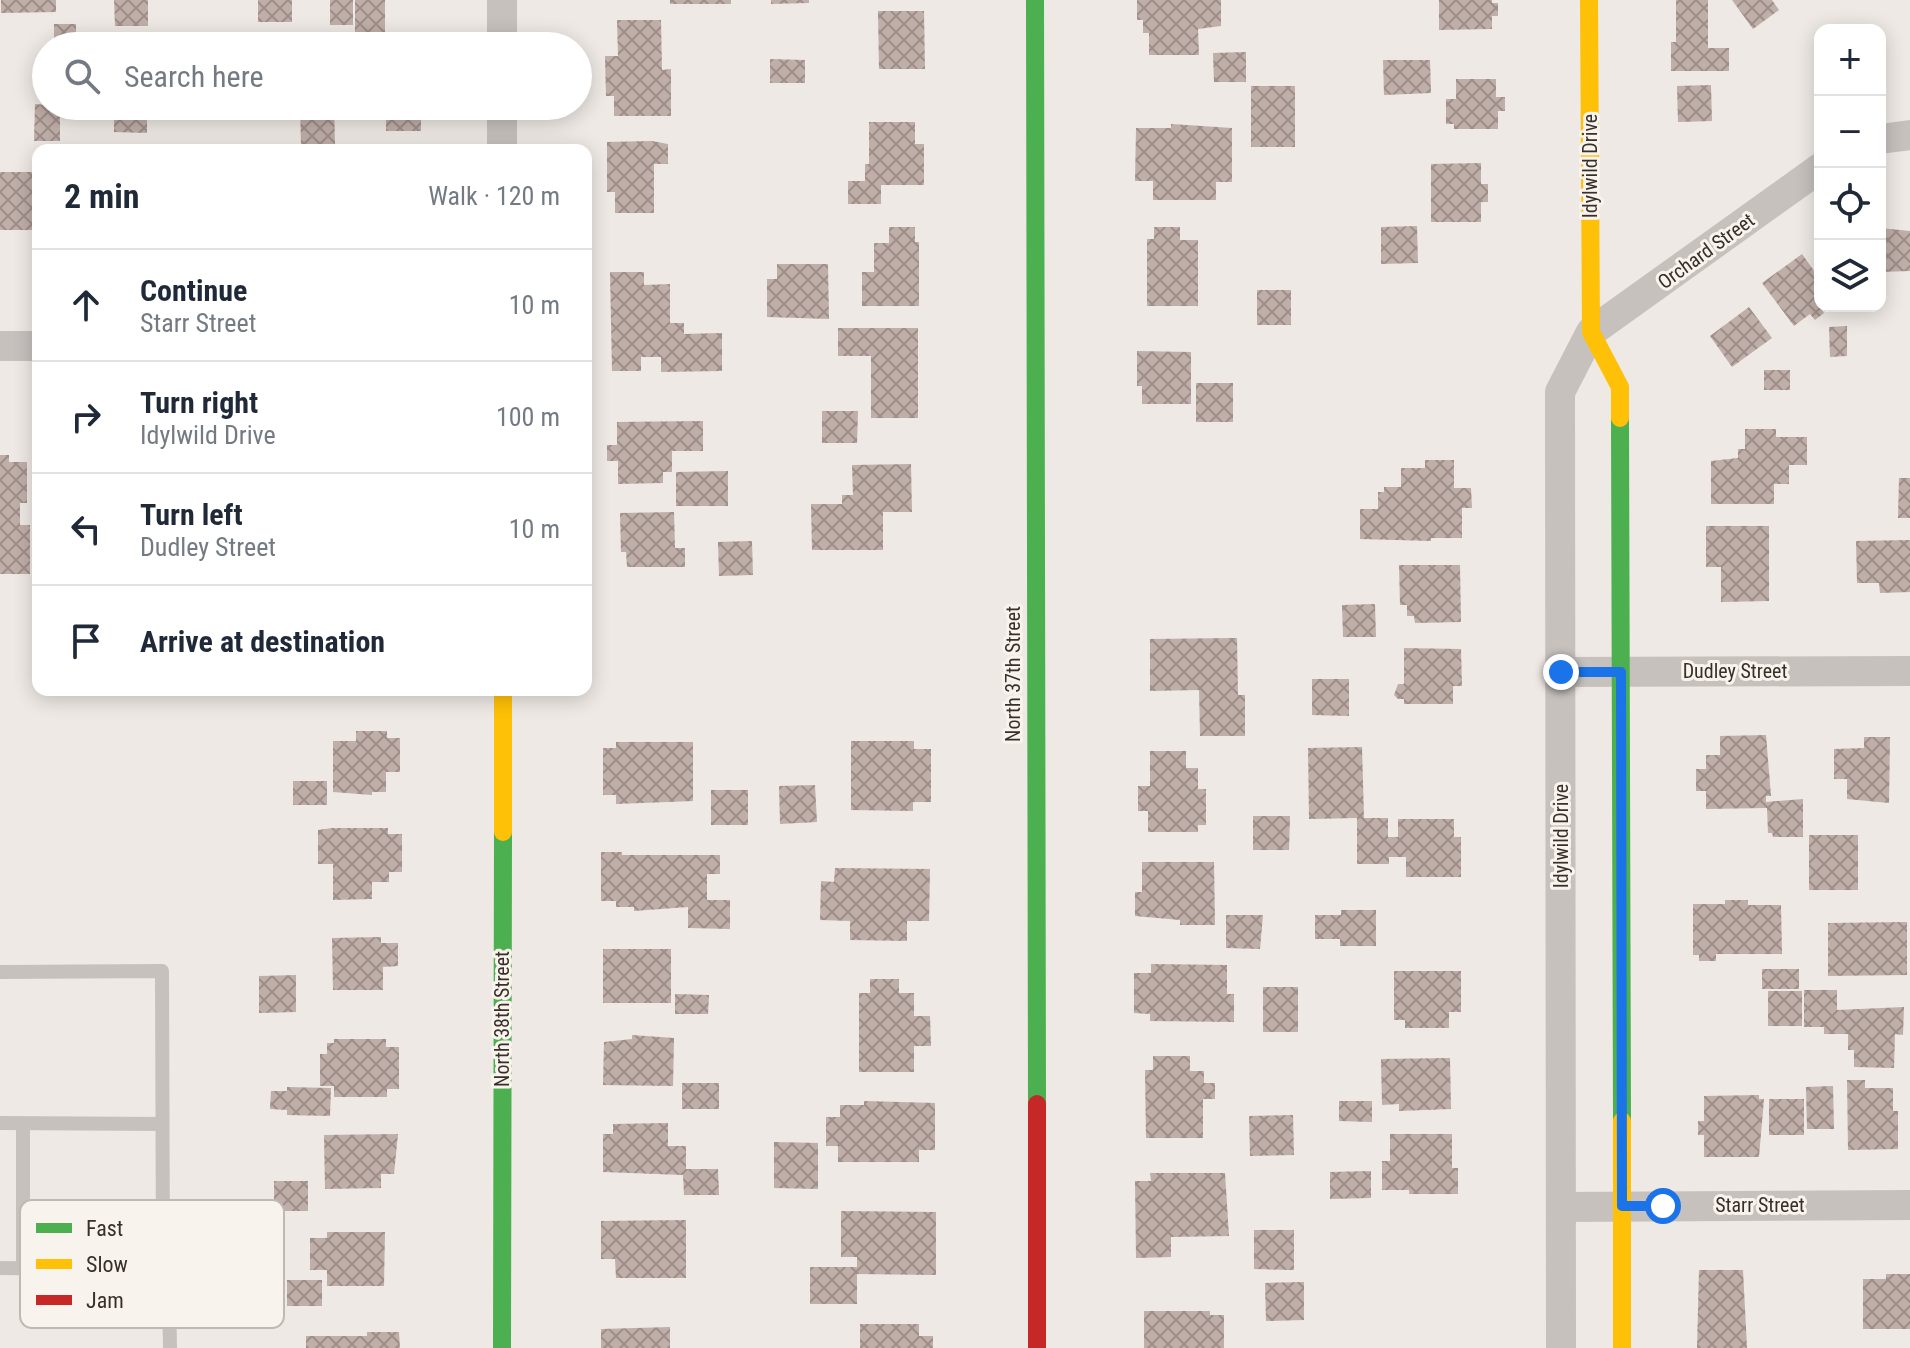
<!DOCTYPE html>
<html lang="en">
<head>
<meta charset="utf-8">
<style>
  body { margin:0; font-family:"Roboto Condensed",sans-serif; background:#f2f2f3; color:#1f2937 }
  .controls { position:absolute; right:24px; top:24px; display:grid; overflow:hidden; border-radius:16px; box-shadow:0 4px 20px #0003 }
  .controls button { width:72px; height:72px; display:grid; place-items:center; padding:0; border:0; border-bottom:2px solid #e0e1e3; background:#fff; color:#1f2937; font:40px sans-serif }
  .stop { position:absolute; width:24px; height:24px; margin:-18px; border:6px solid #1a73e8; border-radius:50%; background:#fff }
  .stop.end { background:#1a73e8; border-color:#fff; box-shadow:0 2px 8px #0008 }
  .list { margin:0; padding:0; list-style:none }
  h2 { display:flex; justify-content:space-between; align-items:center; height:104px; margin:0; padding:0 32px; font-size:34px }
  h2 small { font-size:26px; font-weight:400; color:#747a83 }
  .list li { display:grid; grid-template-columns:52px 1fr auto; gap:24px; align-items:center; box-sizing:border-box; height:112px; padding:0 32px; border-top:2px solid #e0e1e3 }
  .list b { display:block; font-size:30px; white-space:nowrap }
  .list p { margin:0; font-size:26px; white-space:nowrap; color:#747a83 }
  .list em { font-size:26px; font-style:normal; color:#747a83 }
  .icon { flex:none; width:44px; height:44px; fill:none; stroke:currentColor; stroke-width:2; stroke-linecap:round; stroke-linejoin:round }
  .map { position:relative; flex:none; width:1910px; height:1348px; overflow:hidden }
  .search { position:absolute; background:#fff; box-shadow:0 4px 20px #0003; left:32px; top:32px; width:560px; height:88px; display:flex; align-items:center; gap:20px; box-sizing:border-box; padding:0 28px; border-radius:44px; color:#747a83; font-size:30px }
  .panel { position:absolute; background:#fff; box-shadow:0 4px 20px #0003; left:32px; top:144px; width:560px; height:552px; border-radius:16px }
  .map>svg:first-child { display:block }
  .building { fill:url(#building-cross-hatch) }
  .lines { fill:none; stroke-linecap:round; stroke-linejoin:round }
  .lane { stroke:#c6c1bd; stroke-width:14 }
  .street { stroke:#c6c1bd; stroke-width:30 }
  .fast { stroke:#4caf50; stroke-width:18 }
  .slow { stroke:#ffc107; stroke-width:18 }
  .jam { stroke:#c62828; stroke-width:18 }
  .route { stroke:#1a73e8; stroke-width:10 }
  .labels { text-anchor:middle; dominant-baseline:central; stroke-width:6; stroke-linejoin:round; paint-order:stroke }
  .street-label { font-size:20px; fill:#382f2b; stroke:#f9f3ed }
  .key { fill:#f9f3ed; stroke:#bfb8b3; stroke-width:2 }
  .key-label { font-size:22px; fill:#382f2b }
</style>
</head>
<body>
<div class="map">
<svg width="1910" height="1348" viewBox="0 0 1910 1348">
  <defs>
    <pattern id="building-cross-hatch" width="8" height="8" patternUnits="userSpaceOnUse" patternTransform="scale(2)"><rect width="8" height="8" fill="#c0aea8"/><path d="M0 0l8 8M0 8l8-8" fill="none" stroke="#9d8e89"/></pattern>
  </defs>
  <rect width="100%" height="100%" fill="#eee9e4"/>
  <g class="building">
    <polygon points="1,0 56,0 56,12 1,13"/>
    <polygon points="114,0 148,0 148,26 115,26"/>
    <rect x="258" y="0" width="34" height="22"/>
    <rect x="330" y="0" width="23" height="25"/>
    <rect x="355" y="0" width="30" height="43"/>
    <rect x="670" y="0" width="61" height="4"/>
    <polygon points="771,0 809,0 809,3 771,4"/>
    <polygon points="1137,0 1221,0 1221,26 1198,29 1199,55 1149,55 1149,33 1143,33 1143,20 1137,20"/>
    <polygon points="1439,0 1492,0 1492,3 1498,3 1498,16 1492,16 1492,29 1439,30"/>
    <polygon points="1676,0 1708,0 1708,48 1729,48 1729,71 1671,71 1671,42 1676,42"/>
    <polygon points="1732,0 1772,0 1779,10 1753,29"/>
    <polygon points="878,11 924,11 925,69 879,69"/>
    <polygon points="617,20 661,20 662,70 671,69 671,116 614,116 614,96 606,96 605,56 618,56"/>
    <rect x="54" y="24" width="22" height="22"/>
    <polygon points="1246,52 1246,82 1214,82 1213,53"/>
    <polygon points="770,59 805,60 805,83 770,83"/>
    <polygon points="1383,60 1430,60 1431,93 1384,95"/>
    <polygon points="1456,79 1496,79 1496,97 1505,97 1505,111 1498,111 1498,129 1454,129 1454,124 1446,124 1446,99 1456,99"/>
    <polygon points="1711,85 1712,121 1678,122 1677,86"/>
    <rect x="1251" y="86" width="44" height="61"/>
    <polygon points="35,104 60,106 60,141 34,141"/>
    <polygon points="114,106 147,106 147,133 114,132"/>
    <polygon points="300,106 334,106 335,144 301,144"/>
    <rect x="386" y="106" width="35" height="25"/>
    <polygon points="869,122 915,122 915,144 924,144 924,185 881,185 881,204 848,204 848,181 865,181 865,164 869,164"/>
    <polygon points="1171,124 1232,128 1232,182 1216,182 1216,200 1153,200 1153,181 1135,181 1136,128 1171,128"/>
    <polygon points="652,141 668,144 668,164 654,164 654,213 615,213 615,192 607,192 607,142"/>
    <polygon points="1481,163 1481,184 1488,184 1488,202 1481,202 1481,222 1431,222 1431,164"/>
    <rect x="0" y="172" width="38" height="58"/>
    <polygon points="1417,226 1418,263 1381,264 1381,227"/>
    <polygon points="889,227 915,227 915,242 919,242 919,306 862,306 862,272 874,272 874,243 889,243"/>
    <polygon points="1154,227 1180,227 1180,240 1198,240 1198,306 1147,306 1147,239 1154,239"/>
    <polygon points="1880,228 1910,231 1910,271 1880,272"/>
    <polygon points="1802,254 1820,279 1820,307 1824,313 1815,320 1810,314 1794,326 1762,283"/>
    <polygon points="777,264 828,264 829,319 767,317 767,279 777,279"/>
    <polygon points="610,272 644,272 644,285 670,284 670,323 684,323 684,334 722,333 722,371 661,372 661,357 641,357 641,371 612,371"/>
    <rect x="1257" y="290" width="34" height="35"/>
    <polygon points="1749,307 1772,338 1732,367 1710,336"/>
    <polygon points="1847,326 1847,356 1830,357 1829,327"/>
    <polygon points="838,328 918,328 918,418 871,418 871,356 838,356"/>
    <polygon points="1137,351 1191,352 1191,404 1142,404 1142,386 1137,386"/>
    <rect x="1764" y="370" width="26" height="20"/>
    <rect x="1196" y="383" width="37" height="39"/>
    <polygon points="822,411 858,411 857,443 822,443"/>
    <polygon points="703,421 703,451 672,451 672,472 663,472 663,483 618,484 618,461 607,461 607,445 617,445 617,422"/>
    <polygon points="1745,429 1776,429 1776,437 1807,437 1807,465 1789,465 1789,484 1774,484 1774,504 1711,504 1711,461 1738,458 1738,449 1745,449"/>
    <polygon points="0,455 9,455 9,462 27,462 27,503 20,503 20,525 30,525 30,574 0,574"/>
    <polygon points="1425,460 1454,460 1454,488 1471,488 1472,508 1462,508 1462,538 1431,538 1431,541 1360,539 1360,509 1378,509 1378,492 1384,492 1384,487 1401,487 1401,468 1425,468"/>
    <polygon points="911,464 912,512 883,512 883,550 812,550 811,504 842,504 842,495 853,495 852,465"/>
    <polygon points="728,471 728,506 676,506 676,472"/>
    <polygon points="1899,478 1910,478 1910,518 1898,518"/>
    <polygon points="674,512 675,548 685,548 685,567 627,567 626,552 621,552 620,513"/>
    <polygon points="1706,526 1769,526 1769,601 1721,602 1721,567 1706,567"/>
    <polygon points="1910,540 1910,592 1880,593 1879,583 1857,583 1856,541"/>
    <polygon points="752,541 753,575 719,576 718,542"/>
    <polygon points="1399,565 1460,565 1461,622 1415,623 1414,616 1407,616 1407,605 1400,605"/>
    <polygon points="1375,604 1376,637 1343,637 1342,605"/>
    <polygon points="1237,638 1238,695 1245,695 1245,736 1200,736 1199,690 1150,691 1150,639"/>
    <polygon points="1404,648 1461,649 1462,686 1453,686 1453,704 1404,704 1404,699 1398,699 1394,695 1398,684 1404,684"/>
    <polygon points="1312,679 1349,679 1349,716 1312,715"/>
    <polygon points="356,731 387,731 387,738 400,738 400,772 386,772 386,792 372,792 372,795 333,792 333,741 356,741"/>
    <polygon points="1766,735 1771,796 1766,796 1766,802 1803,799 1803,837 1773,837 1772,833 1768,833 1767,808 1706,809 1706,791 1696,791 1696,769 1706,769 1706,755 1720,755 1720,736"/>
    <polygon points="1864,737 1890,737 1889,803 1847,799 1847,779 1834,779 1834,749 1864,748"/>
    <polygon points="851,741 914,741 914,749 931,749 931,802 913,802 913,811 851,810"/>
    <polygon points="616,742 693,742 693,801 616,804 616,795 603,795 603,748 616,748"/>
    <polygon points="1362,747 1364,818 1388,818 1388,837 1398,837 1398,819 1454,819 1454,837 1461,837 1461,877 1406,877 1406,857 1389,857 1389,864 1357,864 1357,818 1309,819 1308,748"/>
    <polygon points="1150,751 1186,751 1186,768 1198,768 1198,789 1206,789 1206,825 1198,825 1198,832 1148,832 1148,811 1138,811 1138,786 1150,786"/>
    <rect x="293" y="781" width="34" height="24"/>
    <polygon points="815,785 817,822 780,824 779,786"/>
    <rect x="711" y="790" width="37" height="35"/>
    <polygon points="1253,816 1290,816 1289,850 1253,850"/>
    <polygon points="332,828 388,828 388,834 402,834 402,872 389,872 389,882 372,882 372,899 333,900 333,864 318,864 318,830"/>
    <rect x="1809" y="835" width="49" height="55"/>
    <polygon points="601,852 622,852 622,855 720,855 720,874 707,874 707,900 730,900 730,929 688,928 688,907 634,911 634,907 616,907 616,901 601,901"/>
    <polygon points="1142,862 1214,862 1215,925 1180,925 1180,920 1135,916 1135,892 1142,892"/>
    <polygon points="835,868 930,869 929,921 907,921 907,941 850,940 850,921 820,920 821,881 834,882"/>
    <polygon points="1725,900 1748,900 1748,905 1781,905 1782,954 1716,954 1716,961 1699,961 1699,955 1693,955 1693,904 1725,904"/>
    <polygon points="1341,910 1376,910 1376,946 1340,946 1340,939 1315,939 1315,915 1341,915"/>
    <polygon points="1226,915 1263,915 1260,949 1226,948"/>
    <polygon points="1907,922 1907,975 1828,976 1828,923"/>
    <polygon points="381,937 381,943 398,943 398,966 383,967 383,990 333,990 332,938"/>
    <rect x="603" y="949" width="68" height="54"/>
    <polygon points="1151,964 1227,965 1227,994 1234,994 1234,1022 1150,1021 1150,1014 1134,1013 1134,973 1151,973"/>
    <rect x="1762" y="969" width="37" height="20"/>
    <polygon points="1394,971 1461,971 1461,1012 1449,1012 1449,1028 1405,1028 1405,1020 1394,1020"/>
    <polygon points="296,975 296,1012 259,1013 259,976"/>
    <polygon points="870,979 899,979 899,993 914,993 914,1016 930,1016 931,1046 914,1046 914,1072 859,1072 859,993 870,993"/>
    <rect x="1263" y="987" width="35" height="45"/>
    <polygon points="1804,990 1837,990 1837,1010 1904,1007 1903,1035 1895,1034 1894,1068 1854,1067 1854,1050 1848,1050 1848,1034 1824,1034 1824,1027 1804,1027"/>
    <rect x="1768" y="991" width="34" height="35"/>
    <polygon points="675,994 709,995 708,1014 675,1014"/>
    <polygon points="632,1035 674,1038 673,1086 603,1085 604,1042 632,1039"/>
    <polygon points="334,1039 386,1039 386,1047 399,1047 399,1089 387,1089 387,1097 334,1097 334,1086 320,1086 320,1054 327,1054 327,1043 334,1043"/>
    <polygon points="1153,1056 1190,1056 1190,1071 1204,1071 1204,1083 1215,1083 1215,1099 1203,1099 1203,1138 1146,1138 1145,1070 1153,1070"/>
    <polygon points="1450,1058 1451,1109 1399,1111 1399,1104 1382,1105 1381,1059"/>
    <polygon points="1847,1080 1865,1080 1865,1088 1893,1088 1893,1111 1898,1111 1898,1149 1848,1150"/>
    <rect x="682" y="1083" width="37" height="26"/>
    <polygon points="1833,1086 1834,1129 1807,1129 1806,1087"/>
    <polygon points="287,1087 331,1088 330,1116 287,1115 287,1110 270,1109 271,1091 287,1091"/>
    <polygon points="1759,1095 1759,1099 1764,1099 1759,1157 1704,1157 1704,1135 1698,1135 1698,1121 1704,1121 1704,1096"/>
    <rect x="1769" y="1099" width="35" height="36"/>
    <polygon points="864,1101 935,1103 935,1150 919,1150 919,1162 838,1162 838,1146 826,1146 826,1117 840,1117 840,1105 864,1105"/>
    <polygon points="1339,1101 1372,1101 1372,1122 1339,1121"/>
    <polygon points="1293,1115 1294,1155 1250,1156 1249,1116"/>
    <polygon points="668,1123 668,1146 686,1146 686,1169 718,1169 719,1195 684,1195 683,1175 603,1172 603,1134 613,1134 613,1124"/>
    <polygon points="398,1134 394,1174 381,1174 381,1188 325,1189 324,1135"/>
    <polygon points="1390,1134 1452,1134 1452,1168 1458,1168 1458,1194 1409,1194 1409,1190 1382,1190 1382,1161 1390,1161"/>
    <polygon points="774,1142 818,1143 818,1189 774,1188"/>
    <polygon points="1371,1171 1371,1198 1330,1199 1330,1172"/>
    <polygon points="1150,1173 1225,1173 1229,1236 1171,1237 1171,1257 1136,1258 1135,1181 1151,1181"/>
    <rect x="274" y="1181" width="34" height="30"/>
    <polygon points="841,1211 936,1212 936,1275 857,1274 857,1304 810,1304 810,1267 857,1267 857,1257 841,1257"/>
    <polygon points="686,1220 686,1278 616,1278 615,1259 601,1259 601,1221"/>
    <polygon points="1254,1230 1294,1230 1294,1270 1254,1269"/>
    <polygon points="327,1232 385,1232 384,1286 327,1286 327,1270 310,1270 310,1238 327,1238"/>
    <polygon points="1699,1270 1743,1270 1747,1348 1697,1348"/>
    <polygon points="1886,1274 1910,1274 1910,1329 1863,1329 1863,1279 1886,1279"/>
    <rect x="287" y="1280" width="35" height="26"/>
    <polygon points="1304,1282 1304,1320 1266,1321 1265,1283"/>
    <polygon points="1144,1311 1210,1311 1210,1315 1224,1315 1224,1348 1144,1348"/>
    <polygon points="860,1324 919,1324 919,1336 933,1336 933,1348 860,1348"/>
    <polygon points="670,1327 670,1348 601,1348 601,1329"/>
    <polygon points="367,1332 399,1332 400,1348 306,1348 306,1336 367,1336"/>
  </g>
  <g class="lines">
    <g class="lane">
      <polyline points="0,972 162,971 163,1273"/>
      <polyline points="0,1123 162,1124"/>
      <polyline points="0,1268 143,1270 163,1273 169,1295 170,1348"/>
      <polyline points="23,1268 23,1123"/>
    </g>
    <g class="street">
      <polyline points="502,0 502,46"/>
      <polyline points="502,106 502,150"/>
      <polyline points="1880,139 1910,135"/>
      <polyline points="0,346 38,346"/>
      <polyline points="1561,672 1910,671"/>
      <polyline points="1561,1207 1910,1205"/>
      <polyline points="1561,1348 1560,392 1591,332 1820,168"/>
    </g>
    <g class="fast">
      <polyline points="1035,0 1037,1104"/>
      <polyline points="1620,418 1622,1121"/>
      <polyline points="502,1348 503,832"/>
    </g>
    <g class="slow">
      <polyline points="1589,0 1591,332 1620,387 1620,418"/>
      <polyline points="503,832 503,690"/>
      <polyline points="1622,1121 1622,1348"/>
    </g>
    <polyline class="jam" points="1037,1104 1037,1348"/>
  </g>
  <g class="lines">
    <polyline class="route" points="1561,672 1621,672 1622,1206 1663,1206"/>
  </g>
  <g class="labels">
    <g class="street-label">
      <text transform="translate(1590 166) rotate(-90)">Idylwild Drive</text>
      <text transform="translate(1706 251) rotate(-36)">Orchard Street</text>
      <text x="1735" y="671">Dudley Street</text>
      <text transform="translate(1013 674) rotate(-90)">North 37th Street</text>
      <text transform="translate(1561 836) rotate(-90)">Idylwild Drive</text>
      <text transform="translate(502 1019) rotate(-90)">North 38th Street</text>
      <text x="1760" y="1205">Starr Street</text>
    </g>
  </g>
  <rect x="20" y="1200" width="264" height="128" rx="12" class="key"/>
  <rect x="36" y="1223" width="36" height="10" fill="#4caf50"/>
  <rect x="36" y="1259" width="36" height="10" fill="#ffc107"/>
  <rect x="36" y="1295" width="36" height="10" fill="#c62828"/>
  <g class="key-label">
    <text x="86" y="1236">Fast</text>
    <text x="86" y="1272">Slow</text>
    <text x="86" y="1308">Jam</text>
  </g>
</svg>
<div class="controls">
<button>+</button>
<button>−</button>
<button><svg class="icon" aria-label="locate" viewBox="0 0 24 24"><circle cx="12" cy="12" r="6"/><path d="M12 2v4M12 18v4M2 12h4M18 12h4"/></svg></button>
<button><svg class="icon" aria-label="layers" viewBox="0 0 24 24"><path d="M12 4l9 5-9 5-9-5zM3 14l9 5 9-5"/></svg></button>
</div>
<div class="stop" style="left:1663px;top:1206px"></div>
<div class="stop end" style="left:1561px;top:672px"></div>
<div class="search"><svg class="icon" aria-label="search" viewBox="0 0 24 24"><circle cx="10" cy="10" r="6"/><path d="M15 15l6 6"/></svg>Search here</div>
<section class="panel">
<h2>2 min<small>Walk · 120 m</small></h2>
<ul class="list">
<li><svg class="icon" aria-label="ahead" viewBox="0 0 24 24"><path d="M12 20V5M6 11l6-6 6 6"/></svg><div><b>Continue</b><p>Starr Street</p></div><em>10 m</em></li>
<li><svg class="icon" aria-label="right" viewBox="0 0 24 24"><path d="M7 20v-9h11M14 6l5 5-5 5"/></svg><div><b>Turn right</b><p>Idylwild Drive</p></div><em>100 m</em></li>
<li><svg class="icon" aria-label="left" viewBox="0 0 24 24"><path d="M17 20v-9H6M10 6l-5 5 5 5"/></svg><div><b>Turn left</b><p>Dudley Street</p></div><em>10 m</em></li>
<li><svg class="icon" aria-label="arrive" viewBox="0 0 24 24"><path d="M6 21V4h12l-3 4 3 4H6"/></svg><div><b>Arrive at destination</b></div></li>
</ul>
</section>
</div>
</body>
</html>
